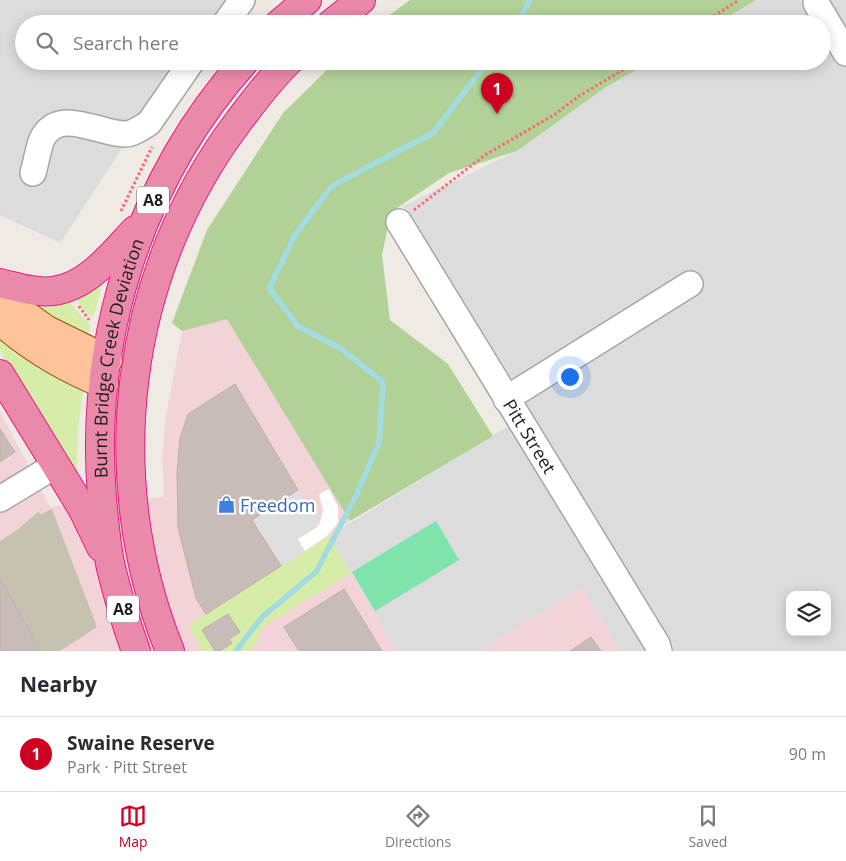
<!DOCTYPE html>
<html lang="en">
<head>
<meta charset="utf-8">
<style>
  body { margin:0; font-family:"Open Sans",sans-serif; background:#f2f2f3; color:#2b2b33 }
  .controls { position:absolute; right:15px; bottom:15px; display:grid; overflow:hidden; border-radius:10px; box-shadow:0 2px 12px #0003 }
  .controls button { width:45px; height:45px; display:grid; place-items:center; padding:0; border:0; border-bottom:1px solid #e1e1e2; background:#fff; color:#2b2b33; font:25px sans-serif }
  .you { position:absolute; left:569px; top:376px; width:18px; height:18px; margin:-12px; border:4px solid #fff; border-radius:50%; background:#1a73e8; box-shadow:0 0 0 8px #1a73e833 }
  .badge { display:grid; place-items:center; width:32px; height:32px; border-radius:50%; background:#ce0022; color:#fff; font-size:16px; font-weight:700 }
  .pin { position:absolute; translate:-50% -41px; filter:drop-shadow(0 1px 2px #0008) }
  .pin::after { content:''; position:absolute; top:26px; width:18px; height:15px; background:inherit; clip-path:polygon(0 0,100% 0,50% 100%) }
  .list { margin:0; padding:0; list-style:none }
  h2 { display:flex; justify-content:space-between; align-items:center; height:65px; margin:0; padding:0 20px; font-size:21px }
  h2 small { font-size:16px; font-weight:400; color:#7c7c81 }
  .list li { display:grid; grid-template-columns:32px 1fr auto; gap:15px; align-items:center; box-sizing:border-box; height:75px; padding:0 20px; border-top:1px solid #e1e1e2 }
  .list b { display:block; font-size:19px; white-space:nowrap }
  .list p { margin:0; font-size:16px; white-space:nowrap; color:#7c7c81 }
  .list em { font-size:16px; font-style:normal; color:#7c7c81 }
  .icon { flex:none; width:28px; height:28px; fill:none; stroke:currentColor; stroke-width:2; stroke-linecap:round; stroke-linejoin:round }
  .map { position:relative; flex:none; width:846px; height:651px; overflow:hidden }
  .search { position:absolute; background:#fff; box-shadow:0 2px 12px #0003; left:15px; right:15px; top:15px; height:55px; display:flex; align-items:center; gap:12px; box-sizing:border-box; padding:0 18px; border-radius:28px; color:#7c7c81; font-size:19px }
  .sheet { height:140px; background:#fff }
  nav { display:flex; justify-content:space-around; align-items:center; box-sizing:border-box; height:70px; border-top:1px solid #e1e1e2; background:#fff; font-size:14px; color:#7c7c81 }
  nav a { display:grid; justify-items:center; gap:2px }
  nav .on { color:#ce0022 }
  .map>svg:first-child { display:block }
  .residential { fill:#dddcdc; fill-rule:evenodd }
  .commercial { fill:#f2d3d7 }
  .construction { fill:#c5c2af }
  .grass { fill:#d5eda8 }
  .forest { fill:#b2d197 }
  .pitch { fill:#7fe3ac }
  .parking { fill:#dfdfdf }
  .pier { fill:#fff }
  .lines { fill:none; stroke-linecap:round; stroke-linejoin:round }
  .stream { stroke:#a3dce0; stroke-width:5.5 }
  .building { fill:#c8bcb8; stroke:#c3aea6 }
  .minor-casing { stroke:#a6a6a6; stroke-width:28 }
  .major-casing { stroke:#9a4d00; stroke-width:30 }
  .highway-casing { stroke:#e41c82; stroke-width:30 }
  .path { stroke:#ff6771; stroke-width:3; stroke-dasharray:2.5 2.5; stroke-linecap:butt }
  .minor { stroke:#fff; stroke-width:25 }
  .major { stroke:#ffc39b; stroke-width:28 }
  .highway { stroke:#eb89ab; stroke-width:28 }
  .labels { text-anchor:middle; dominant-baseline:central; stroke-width:5; stroke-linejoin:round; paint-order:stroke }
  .shield { fill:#fff; stroke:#626262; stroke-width:1 }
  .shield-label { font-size:16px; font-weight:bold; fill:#1f1f1f }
  .street-label { font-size:18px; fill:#1f1f1f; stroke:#fff }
  .shop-label { font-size:18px; fill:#366cbe; stroke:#fff; text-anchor:start }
</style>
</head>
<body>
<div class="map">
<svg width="846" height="651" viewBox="0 0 846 651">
  <rect width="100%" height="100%" fill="#f0eae5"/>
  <g class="residential">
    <polygon points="0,0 231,0 213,24 24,24 24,61 186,61 121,150 60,243 0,215"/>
    <path d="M 752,0 L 846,0 L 846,651 L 620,651 L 582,588 L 479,651 L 397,651 L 329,536 L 523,417 L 403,206 L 517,151 L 606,87 L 652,61 L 822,61 L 822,24 L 714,24 ZM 790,595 L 827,595 L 827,632 L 790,632 Z"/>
  </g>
  <g class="commercial">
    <polygon points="227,318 350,521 329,536 397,651 0,651 0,411 50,507 164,497 162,457 166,416 182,331"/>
    <polygon points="582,588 620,651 479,651"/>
  </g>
  <polygon class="construction" points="52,509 97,627 60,651 41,651 0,579 0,541 17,530 38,512 41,514"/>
  <g class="grass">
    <polygon points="103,282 94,315 91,317 75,299"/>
    <polygon points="65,298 91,326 87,335 74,332 34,305"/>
    <polygon points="0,333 84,386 78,430 77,470 75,471 59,455 0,352"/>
    <polygon points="329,536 351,573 266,625 258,634 260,638 249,651 220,651 232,643 229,639 240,632 228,614 202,630 215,651 201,651 189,624"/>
  </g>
  <g class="forest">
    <polygon points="410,0 756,0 716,24 377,24"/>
    <polygon points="336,61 652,61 606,87 517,151 449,173 391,212 382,255 390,320 448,364 493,436 350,521 227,319 182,331 172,323 207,230 283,113"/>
  </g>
  <polygon class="pitch" points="436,521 459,560 375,611 352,572"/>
  <polygon class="parking" points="298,490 320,523 316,528 298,539 305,551 281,566 252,520"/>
  <polygon class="pier" points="329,489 338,507 338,523 327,536 305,551 298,539 316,528 320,523 323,510 319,494"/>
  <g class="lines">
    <g class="stream">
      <polyline points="517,24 530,0"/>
      <polyline points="236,651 262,617 316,572 357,494 379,442 383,382 340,348 298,326 269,288 295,235 332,186 433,133 488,61"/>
    </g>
  </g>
  <g class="building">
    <polygon points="235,384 298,490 252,520 281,566 206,614 196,598 178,528 177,471 180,438 188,414"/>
    <polygon points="0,429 15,452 0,462"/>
    <polygon points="0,579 41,651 0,651"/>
    <polygon points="344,589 382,651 299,651 284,627"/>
    <polygon points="228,614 240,632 229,639 232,643 220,651 215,651 202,630"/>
    <polygon points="591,637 601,651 570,651"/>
  </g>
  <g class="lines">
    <defs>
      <g id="minor">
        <polyline points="816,3 846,53"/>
        <polyline points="225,24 242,0"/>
        <path d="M 33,173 C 36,163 38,149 42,139 C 59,106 98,134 125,134 C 133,134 143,127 149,123 L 192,61"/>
        <path id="s1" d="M 399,222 L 657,644 L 659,651"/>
        <polyline points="506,399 690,284"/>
        <polyline points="0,499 56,465"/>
      </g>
      <g id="major">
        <polyline points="0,297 47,330 108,360"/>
        <path d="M 0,321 C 31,348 66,369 104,384"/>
      </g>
      <g id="highway">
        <polyline points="279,24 307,0"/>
        <polyline points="331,24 361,0"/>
        <path d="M 0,283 C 17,287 35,293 53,291 C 88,287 113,253 135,230"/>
        <polyline points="0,374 82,508 101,547"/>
        <path id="s2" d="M 136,651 C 126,624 118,596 111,568 C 106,545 104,520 102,497 C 89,339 139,179 245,61"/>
        <path d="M 170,651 C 99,476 124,273 238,122 C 254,101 269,80 289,61"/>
      </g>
    </defs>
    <use href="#minor" class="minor-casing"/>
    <use href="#major" class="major-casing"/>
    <use href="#highway" class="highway-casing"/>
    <g class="path">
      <polyline points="701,24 739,0"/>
      <polyline points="414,210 485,155 554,115 579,96 638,61"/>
      <polyline points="121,211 152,147"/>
      <polyline points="79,306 89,320"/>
    </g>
    <use href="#minor" class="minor"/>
    <use href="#major" class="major"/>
    <use href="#highway" class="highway"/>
  </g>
  <defs>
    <symbol id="shop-bare" viewBox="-9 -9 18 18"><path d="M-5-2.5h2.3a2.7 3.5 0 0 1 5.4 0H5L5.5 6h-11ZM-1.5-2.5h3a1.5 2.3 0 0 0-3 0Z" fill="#3f7fe0" stroke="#fff" stroke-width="2.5" paint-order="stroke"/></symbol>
  </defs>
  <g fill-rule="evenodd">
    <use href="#shop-bare" x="214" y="492" width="25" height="25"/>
  </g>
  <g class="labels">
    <g class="shield">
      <rect x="137" y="186.5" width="32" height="27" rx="4"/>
      <rect x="107" y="595.5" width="32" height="27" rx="4"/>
    </g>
    <g class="shield-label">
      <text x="153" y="200">A8</text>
      <text x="123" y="609">A8</text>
    </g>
    <g class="street-label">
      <text stroke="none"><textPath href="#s2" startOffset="299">Burnt Bridge Creek Deviation</textPath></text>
      <text stroke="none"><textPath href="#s1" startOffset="251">Pitt Street</textPath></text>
    </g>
    <g class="shop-label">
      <text x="240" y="505">Freedom</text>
    </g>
  </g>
</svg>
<div class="controls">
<button><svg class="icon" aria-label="layers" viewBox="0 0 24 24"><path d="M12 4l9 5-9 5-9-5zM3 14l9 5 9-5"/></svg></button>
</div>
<div class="you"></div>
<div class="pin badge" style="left:497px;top:114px">1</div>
<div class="search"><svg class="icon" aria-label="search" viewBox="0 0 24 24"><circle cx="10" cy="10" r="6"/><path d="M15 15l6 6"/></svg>Search here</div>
</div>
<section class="sheet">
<h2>Nearby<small></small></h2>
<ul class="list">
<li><span class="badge">1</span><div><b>Swaine Reserve</b><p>Park · Pitt Street</p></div><em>90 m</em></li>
</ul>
</section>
<nav>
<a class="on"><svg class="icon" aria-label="map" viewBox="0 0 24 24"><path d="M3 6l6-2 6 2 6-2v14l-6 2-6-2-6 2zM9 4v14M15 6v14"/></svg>Map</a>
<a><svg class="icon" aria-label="directions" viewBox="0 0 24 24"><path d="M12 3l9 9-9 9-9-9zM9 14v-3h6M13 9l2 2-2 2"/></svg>Directions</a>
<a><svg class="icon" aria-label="saved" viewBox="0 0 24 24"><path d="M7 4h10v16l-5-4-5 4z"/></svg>Saved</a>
</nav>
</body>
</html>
